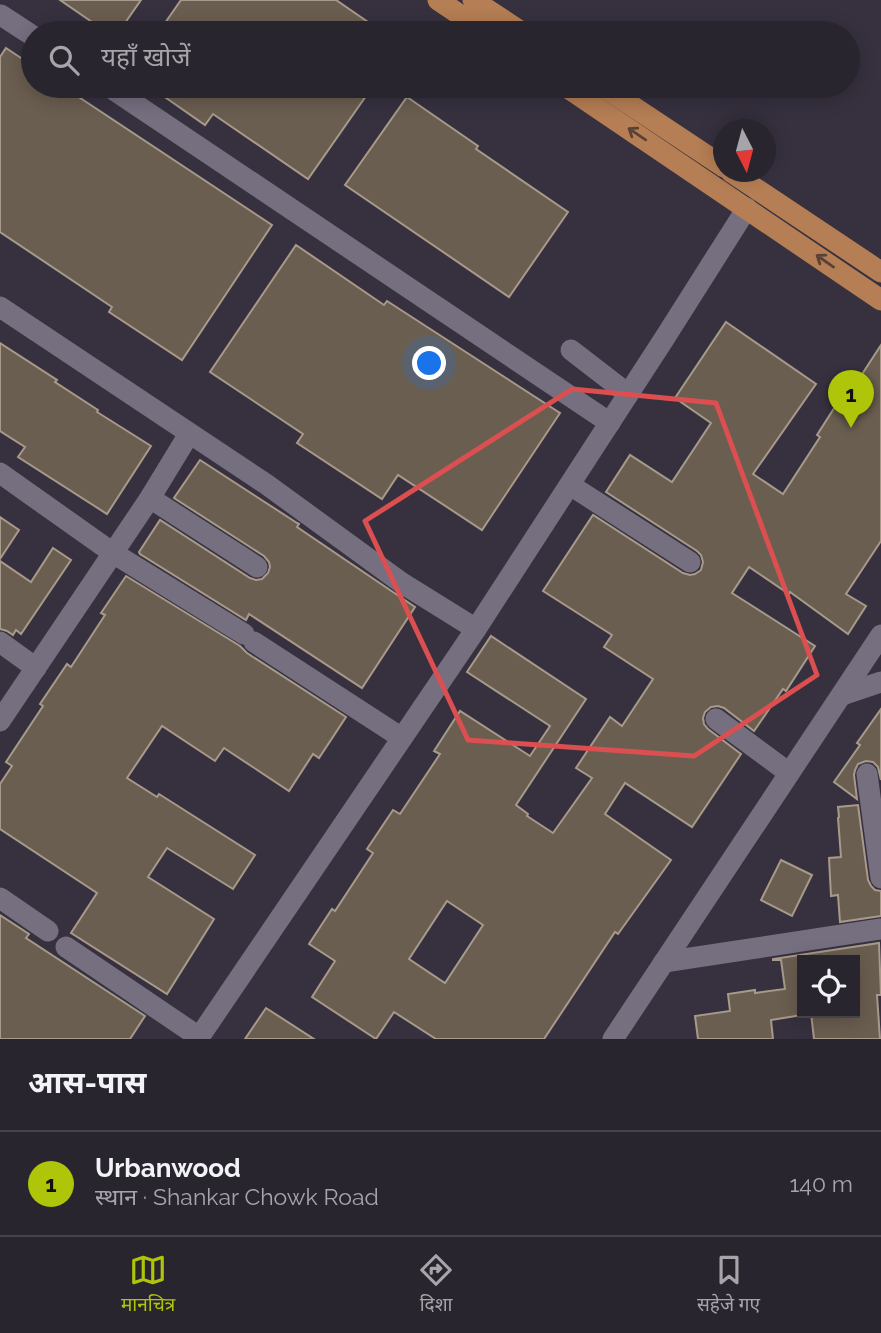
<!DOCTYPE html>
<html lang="hi">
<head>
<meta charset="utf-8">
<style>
  body { margin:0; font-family:Raleway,"Noto Sans Devanagari",sans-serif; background:#312d37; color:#f1f3f6 }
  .controls { position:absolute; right:21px; bottom:21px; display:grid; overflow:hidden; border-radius:0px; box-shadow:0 4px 18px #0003 }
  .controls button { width:63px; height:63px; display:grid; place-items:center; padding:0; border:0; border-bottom:2px solid #45424b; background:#29252f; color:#f1f3f6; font:35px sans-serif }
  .compass { position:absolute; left:713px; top:119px; width:63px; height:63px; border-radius:50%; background:#29252f; box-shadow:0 4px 18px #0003; rotate:174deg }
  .you { position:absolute; left:430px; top:364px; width:24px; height:24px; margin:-18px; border:5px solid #fff; border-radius:50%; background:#1a73e8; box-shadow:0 0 0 10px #1a73e833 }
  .badge { display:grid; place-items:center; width:46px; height:46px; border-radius:50%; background:#aec50a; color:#111; font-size:23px; font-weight:700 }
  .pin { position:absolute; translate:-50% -58px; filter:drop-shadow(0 2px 4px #0008) }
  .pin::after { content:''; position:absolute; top:37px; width:24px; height:21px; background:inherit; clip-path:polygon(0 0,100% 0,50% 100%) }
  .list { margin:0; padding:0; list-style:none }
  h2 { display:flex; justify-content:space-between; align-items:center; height:91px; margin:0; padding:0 28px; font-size:30px }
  h2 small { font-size:23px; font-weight:400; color:#a5a5aa }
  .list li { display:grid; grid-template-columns:46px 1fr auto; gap:21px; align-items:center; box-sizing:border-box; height:105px; padding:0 28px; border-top:2px solid #45424b }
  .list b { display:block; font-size:26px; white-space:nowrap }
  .list p { margin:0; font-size:23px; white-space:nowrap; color:#a5a5aa }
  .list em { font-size:23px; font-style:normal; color:#a5a5aa }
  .icon { flex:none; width:38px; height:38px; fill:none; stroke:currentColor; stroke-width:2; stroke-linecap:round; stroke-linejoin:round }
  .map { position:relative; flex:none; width:881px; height:1039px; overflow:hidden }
  .search { position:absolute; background:#29252f; box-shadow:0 4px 18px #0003; left:21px; right:21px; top:21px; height:77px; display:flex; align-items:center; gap:18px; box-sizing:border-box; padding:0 24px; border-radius:38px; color:#a5a5aa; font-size:26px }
  .sheet { height:196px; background:#29252f }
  nav { display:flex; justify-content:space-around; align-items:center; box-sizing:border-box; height:98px; border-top:2px solid #45424b; background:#29252f; font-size:19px; color:#a5a5aa }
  nav a { display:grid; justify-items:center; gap:4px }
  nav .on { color:#aec50a }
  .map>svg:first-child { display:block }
  .building { fill:#6a5e50; stroke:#a79a8b; stroke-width:2; fill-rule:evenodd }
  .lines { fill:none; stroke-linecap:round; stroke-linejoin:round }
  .minor { stroke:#766f80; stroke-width:21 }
  .major { stroke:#b57e54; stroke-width:21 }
  .oneway { stroke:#5a4235 }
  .marked { fill:none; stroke:#db4f51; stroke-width:5; stroke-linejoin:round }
</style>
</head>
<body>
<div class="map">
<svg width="881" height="1039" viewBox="0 0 881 1039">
  <rect width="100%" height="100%" fill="#37313f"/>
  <g class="building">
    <polygon points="60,0 141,0 118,33 108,33"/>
    <polygon points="181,0 336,0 384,33 158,33"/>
    <polygon points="6,48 33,66 33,86 62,86 272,225 182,360 109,312 112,307 0,232 0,57"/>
    <polygon points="149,86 373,86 308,179 213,114 205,125"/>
    <polygon points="407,97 478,146 476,149 568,212 509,297 345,185"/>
    <polygon points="296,245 384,305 387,301 560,413 482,530 398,475 382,499 297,443 303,434 210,372"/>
    <path d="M 726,322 L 816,384 L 753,474 L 783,494 L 820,437 L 817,435 L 849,385 L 853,388 L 881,345 L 881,541 L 846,594 L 866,606 L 848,634 L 790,592 L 789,594 L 749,567 L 732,593 L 815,646 L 786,691 L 783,689 L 754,731 L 724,708 L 718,706 L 711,707 L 705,712 L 703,718 L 704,724 L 708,729 L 741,754 L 692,827 L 625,783 L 605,814 L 671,860 L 618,934 L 615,932 L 544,1039 L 436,1039 L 394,1012 L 376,1039 L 312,997 L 335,961 L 309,944 L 332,909 L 335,911 L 373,853 L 367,849 L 393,810 L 400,814 L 440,754 L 434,751 L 460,711 L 530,756 L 550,726 L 467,672 L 491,636 L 586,699 L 516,805 L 528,814 L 527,816 L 553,833 L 592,778 L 576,768 L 610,717 L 622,726 L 653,679 L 604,647 L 612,635 L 543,591 L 593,515 L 683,573 L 690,575 L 695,574 L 701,570 L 703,562 L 701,555 L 697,551 L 606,492 L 630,455 L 672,482 L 711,423 L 675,398 ZM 447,901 L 483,925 L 445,983 L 409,959 Z"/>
    <polygon points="0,343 57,380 55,382 98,410 97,412 151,446 107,514 18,457 25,447 0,431"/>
    <polygon points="200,460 297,523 299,524 297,527 415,607 362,688 249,614 246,620 140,554 139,552 160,520 250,578 256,580 262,579 268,573 270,567 269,562 264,556 174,498"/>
    <polygon points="0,517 19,530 0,559"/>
    <polygon points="53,548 71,560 21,634 16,630 13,635 7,631 0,629 0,561 31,582"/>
    <polygon points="126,576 240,646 247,653 346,717 319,758 313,754 289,791 224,748 215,761 162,726 127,778 157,797 159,794 255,855 233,889 167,848 148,877 214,919 167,994 71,933 97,893 0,829 0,784 12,766 6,762 43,706 40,704 67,664 71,667 105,615 101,613"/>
    <polygon points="881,709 881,780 878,767 873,762 866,761 858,764 855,770 854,775 857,799 834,782 860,745 857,743"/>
    <polygon points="858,805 868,880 871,886 875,890 881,891 881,916 840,922 838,895 831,896 829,858 841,857 838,818 839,817 838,807"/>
    <polygon points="781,860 812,875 792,916 761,900"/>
    <polygon points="0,915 29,934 26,938 145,1016 130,1039 0,1039"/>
    <polygon points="879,943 881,995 877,995 880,1039 814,1039 811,1013 855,1013 855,960 802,960 802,1015 771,1020 773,1039 698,1039 695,1016 730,1011 728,994 755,990 755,993 785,989 781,960 773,960 773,959"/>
    <polygon points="266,1008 314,1039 245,1039"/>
  </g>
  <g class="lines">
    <g class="minor">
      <polyline points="1,15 33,36"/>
      <polyline points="108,86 610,423"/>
      <polyline points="0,307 266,484 402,583 476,629"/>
      <polyline points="571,350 628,394"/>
      <polyline points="0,473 113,553 244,634"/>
      <polyline points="570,485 690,562"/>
      <polyline points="150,498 257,567"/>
      <polyline points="0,642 36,668"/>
      <polyline points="254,642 402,738"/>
      <polyline points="842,695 881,682"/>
      <polyline points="716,719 789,773"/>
      <polyline points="0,721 150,498 189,434"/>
      <polyline points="867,774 881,878"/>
      <polyline points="0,898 48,931"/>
      <polyline points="66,947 199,1037"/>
      <polyline points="664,962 881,929"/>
      <polyline points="198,1039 476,629 664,339 747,208"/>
      <polyline points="613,1039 881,635"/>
    </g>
    <g class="major">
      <polyline points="438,0 487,33"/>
      <polyline points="473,0 523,33"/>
      <polyline points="565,86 881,300"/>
      <polyline points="602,86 724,167"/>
      <polyline points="731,172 881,272"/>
    </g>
  </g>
  <defs><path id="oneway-shaft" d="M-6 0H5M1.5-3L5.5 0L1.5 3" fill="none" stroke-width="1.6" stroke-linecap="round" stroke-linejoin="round" transform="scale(1.75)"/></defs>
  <g class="oneway">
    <use href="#oneway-shaft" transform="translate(637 134) rotate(-146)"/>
    <use href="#oneway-shaft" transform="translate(825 261) rotate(-145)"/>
  </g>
  <path class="marked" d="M 572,389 L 716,403 L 817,675 L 694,756 L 468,740 L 365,521 Z"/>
</svg>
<div class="controls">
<button><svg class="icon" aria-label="locate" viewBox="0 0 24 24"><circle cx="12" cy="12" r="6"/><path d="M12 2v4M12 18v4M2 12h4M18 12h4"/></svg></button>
</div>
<svg class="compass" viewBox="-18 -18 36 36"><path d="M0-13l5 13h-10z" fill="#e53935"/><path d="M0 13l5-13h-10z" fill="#a5a5aa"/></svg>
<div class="you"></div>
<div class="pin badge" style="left:851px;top:428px">1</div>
<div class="search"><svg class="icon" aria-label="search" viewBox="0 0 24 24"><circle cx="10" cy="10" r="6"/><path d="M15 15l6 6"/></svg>यहाँ खोजें</div>
</div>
<section class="sheet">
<h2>आस-पास<small></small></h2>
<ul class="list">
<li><span class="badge">1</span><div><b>Urbanwood</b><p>स्थान · Shankar Chowk Road</p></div><em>140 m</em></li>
</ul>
</section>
<nav>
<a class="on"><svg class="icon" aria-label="map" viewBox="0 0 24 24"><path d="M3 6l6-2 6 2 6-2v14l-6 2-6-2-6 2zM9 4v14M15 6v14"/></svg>मानचित्र</a>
<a><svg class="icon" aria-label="directions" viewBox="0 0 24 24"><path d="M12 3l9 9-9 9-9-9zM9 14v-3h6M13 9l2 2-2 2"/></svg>दिशा</a>
<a><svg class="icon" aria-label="saved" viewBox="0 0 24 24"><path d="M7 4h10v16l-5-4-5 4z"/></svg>सहेजे गए</a>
</nav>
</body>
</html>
